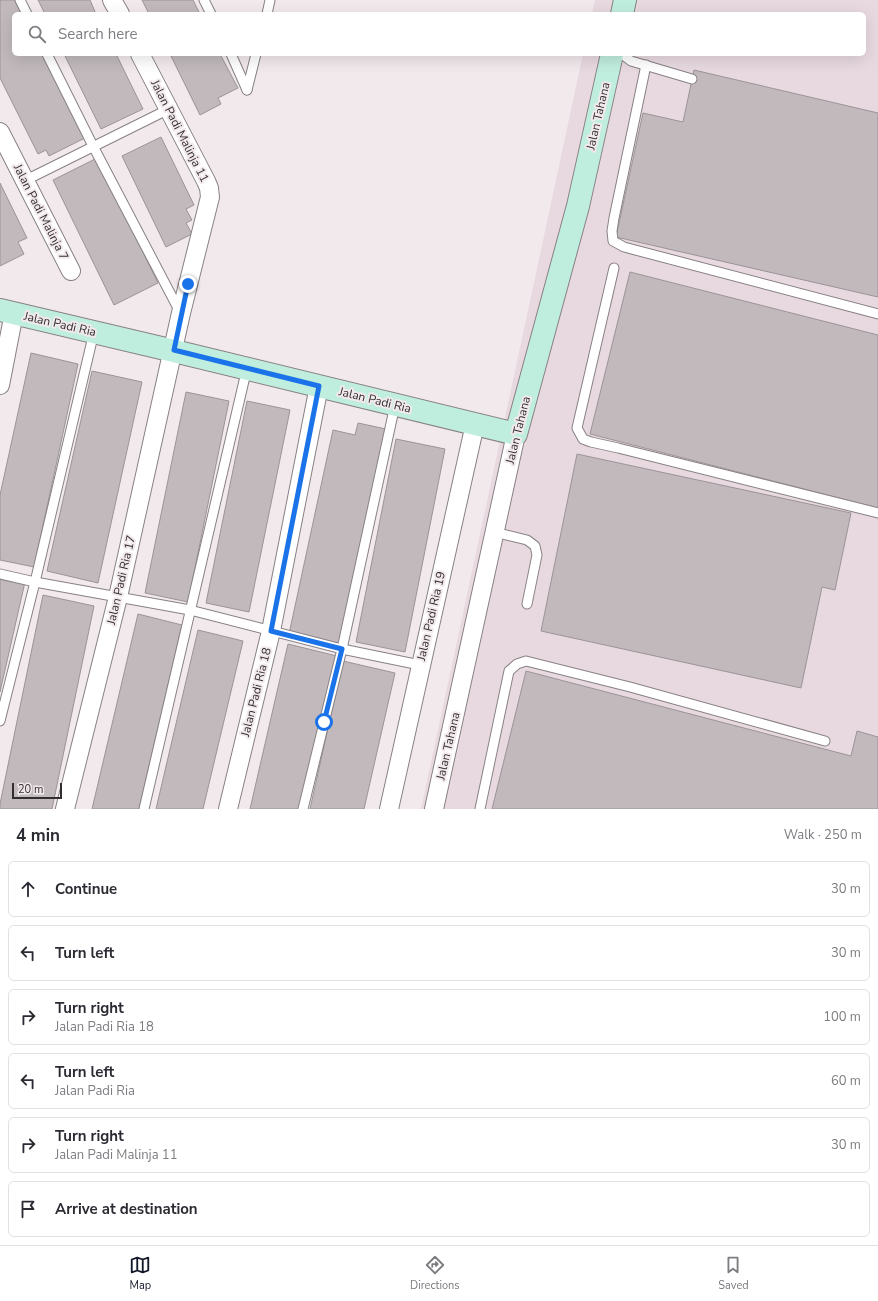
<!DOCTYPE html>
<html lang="en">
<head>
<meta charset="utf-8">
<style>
  body { margin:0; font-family:"Nunito Sans",sans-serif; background:#f2f2f3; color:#2b2b33 }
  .scale { position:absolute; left:12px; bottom:10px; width:50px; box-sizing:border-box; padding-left:4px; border:2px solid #322e30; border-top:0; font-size:11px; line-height:14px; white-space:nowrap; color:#322e30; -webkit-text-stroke:3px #f2e9ed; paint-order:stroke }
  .stop { position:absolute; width:12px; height:12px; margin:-9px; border:3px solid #1a73e8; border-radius:50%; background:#fff }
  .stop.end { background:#1a73e8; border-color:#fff; box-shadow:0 1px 4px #0008 }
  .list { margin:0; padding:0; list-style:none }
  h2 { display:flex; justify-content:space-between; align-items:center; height:52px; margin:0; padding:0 16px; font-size:17px }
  h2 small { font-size:13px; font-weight:400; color:#7c7c81 }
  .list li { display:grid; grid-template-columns:26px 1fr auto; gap:12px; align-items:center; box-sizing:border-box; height:56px; margin:0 8px 8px; padding:0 8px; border:1px solid #e1e1e2; border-radius:6px }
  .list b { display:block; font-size:15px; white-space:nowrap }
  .list p { margin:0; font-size:13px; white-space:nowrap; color:#7c7c81 }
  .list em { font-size:13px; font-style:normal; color:#7c7c81 }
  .icon { flex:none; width:22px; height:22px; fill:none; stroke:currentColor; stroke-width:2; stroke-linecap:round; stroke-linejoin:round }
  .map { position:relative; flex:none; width:878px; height:809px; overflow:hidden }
  .search { position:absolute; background:#fff; box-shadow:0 4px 16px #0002; left:12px; right:12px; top:12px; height:44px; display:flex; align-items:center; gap:10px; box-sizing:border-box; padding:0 14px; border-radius:6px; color:#7c7c81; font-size:15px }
  .sheet { height:436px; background:#fff }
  nav { display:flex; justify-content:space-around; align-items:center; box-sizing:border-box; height:56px; border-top:1px solid #e1e1e2; background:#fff; font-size:11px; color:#7c7c81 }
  nav a { display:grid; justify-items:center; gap:2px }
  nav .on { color:#111827 }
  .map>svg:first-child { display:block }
  .built { fill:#e8d9e0 }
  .building { fill:#c1b9bc; stroke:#9b9497 }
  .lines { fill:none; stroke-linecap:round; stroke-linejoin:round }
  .lane-casing { stroke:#888184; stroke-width:11 }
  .street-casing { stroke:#888184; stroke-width:20 }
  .secondary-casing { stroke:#888184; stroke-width:24 }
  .lane { stroke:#fff; stroke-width:9 }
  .street { stroke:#fff; stroke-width:18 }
  .secondary { stroke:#c0eede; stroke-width:22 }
  .route { stroke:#1a73e8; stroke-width:5 }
  .labels { text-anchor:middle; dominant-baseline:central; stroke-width:4; stroke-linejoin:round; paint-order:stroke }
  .street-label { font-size:12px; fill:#322e30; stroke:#f2e9ed }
</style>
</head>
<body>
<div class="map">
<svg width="878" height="809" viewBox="0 0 878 809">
  <rect width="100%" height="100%" fill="#f2e9ed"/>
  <polygon class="built" points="595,0 878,0 878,809 421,809 583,54 864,54 864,14 592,14"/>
  <g class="building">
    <polygon points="0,0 15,0 22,14 14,14 14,54 42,54 85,138 49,156 46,150 38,154 0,78"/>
    <polygon points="38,0 90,0 96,14 45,14"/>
    <polygon points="142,0 193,0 200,14 149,14"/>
    <polygon points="64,54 116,54 143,109 101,129"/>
    <polygon points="170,54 220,54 238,88 218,98 221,104 200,115"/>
    <polygon points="694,70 878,113 878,297 616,237 643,113 683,122"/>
    <polygon points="161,137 194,205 186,209 192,220 186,223 192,234 166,247 122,156"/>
    <polygon points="97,158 158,283 114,305 53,180"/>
    <polygon points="0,183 27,238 18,242 24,254 0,266"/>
    <polygon points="630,272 878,335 878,508 590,434"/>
    <polygon points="31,353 78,364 34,567 0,560 0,495"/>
    <polygon points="92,371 142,382 98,583 47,571"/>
    <polygon points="186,392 229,401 188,602 145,593"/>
    <polygon points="247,401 290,410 249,612 206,603"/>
    <polygon points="358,423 386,429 340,645 289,634 333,430 355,435"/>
    <polygon points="396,439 445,449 405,652 356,642"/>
    <polygon points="577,454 851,513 835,590 822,587 801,688 541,631"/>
    <polygon points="0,577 25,582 0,692"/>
    <polygon points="43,595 94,606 52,809 0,809 0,804"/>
    <polygon points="138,614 182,625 139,809 92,809"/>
    <polygon points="198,630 243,641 203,809 156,809"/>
    <polygon points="288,644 337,656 302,809 250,809"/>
    <polygon points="343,661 395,673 364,809 310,809"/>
    <polygon points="526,671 851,756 857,731 878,737 878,809 492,809"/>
  </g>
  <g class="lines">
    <defs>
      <g id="lane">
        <polyline points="20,0 27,14"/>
        <polyline points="204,0 211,14"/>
        <polyline points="267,14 270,0"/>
        <polyline points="47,54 93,146 180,312"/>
        <polyline points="231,54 247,90"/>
        <polyline points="622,54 631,61 692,79"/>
        <polyline points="646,65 614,218 612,231 613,241 624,247 878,314"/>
        <polyline points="247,90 256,54"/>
        <polyline points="24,181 169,109"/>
        <polyline points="614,268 577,428 583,439 591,442 618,448 878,513"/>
        <polyline points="494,532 527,540 535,546 537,555 527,604"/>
        <polyline points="0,574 35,582 190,610 342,649 420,665"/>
        <polyline points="0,721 35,582 94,332"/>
        <polyline points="144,809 247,368"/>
        <polyline points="303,809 342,649 395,405"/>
        <polyline points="480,809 509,671 517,664 526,661 630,687 825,741"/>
      </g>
      <g id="street">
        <polyline points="112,0 120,14"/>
        <polyline points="0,132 71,271"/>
        <polyline points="0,385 14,313"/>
        <polyline points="65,809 118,597 181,313 210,197 209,188 206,181 140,54"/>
        <polyline points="228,809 271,631 319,386"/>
        <polyline points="389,809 475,424"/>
        <polyline points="434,809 516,434"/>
      </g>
      <g id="secondary">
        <polyline points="622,14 625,0"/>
        <polyline points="0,310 174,351 516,434 578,206 612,54"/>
      </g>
    </defs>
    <use href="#lane" class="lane-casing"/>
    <use href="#street" class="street-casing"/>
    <use href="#secondary" class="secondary-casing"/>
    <use href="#lane" class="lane"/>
    <use href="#street" class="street"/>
    <use href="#secondary" class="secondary"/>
  </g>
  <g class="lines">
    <polyline class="route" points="188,284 174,350 319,386 271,631 342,649 324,722"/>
  </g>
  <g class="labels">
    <g class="street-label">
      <text transform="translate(598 116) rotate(-77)">Jalan Tahana</text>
      <text transform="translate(180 131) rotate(63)">Jalan Padi Malinja 11</text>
      <text transform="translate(41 212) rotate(63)">Jalan Padi Malinja 7</text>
      <text transform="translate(60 324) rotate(13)">Jalan Padi Ria</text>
      <text transform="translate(375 400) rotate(14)">Jalan Padi Ria</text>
      <text transform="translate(518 430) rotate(-76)">Jalan Tahana</text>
      <text transform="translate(121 580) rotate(-77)">Jalan Padi Ria 17</text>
      <text transform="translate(431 616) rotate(-77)">Jalan Padi Ria 19</text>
      <text transform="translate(256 692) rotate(-76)">Jalan Padi Ria 18</text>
      <text transform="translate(448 746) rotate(-77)">Jalan Tahana</text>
    </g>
  </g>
</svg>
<div class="scale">20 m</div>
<div class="stop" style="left:324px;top:722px"></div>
<div class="stop end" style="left:188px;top:284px"></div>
<div class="search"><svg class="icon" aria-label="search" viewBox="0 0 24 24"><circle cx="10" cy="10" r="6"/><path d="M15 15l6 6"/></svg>Search here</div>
</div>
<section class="sheet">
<h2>4 min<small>Walk · 250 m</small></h2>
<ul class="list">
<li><svg class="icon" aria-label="ahead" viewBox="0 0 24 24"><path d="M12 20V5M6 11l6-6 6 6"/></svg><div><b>Continue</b></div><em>30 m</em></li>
<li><svg class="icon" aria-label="left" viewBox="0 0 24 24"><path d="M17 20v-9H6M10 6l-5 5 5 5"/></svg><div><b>Turn left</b></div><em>30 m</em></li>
<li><svg class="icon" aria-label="right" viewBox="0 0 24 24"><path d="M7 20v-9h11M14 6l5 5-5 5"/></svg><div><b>Turn right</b><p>Jalan Padi Ria 18</p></div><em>100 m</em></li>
<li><svg class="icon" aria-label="left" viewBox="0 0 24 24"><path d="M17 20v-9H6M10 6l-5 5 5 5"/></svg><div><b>Turn left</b><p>Jalan Padi Ria</p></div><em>60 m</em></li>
<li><svg class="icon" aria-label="right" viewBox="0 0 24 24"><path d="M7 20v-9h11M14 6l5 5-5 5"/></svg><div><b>Turn right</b><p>Jalan Padi Malinja 11</p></div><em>30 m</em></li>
<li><svg class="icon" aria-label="arrive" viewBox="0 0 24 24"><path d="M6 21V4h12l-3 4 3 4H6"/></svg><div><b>Arrive at destination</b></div></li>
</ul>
</section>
<nav>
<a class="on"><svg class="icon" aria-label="map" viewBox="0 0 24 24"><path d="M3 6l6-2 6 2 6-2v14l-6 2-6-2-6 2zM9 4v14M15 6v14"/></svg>Map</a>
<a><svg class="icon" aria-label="directions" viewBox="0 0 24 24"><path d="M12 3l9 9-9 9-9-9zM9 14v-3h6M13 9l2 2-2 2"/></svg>Directions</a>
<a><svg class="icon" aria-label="saved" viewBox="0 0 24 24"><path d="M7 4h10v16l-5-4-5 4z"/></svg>Saved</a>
</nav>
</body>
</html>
